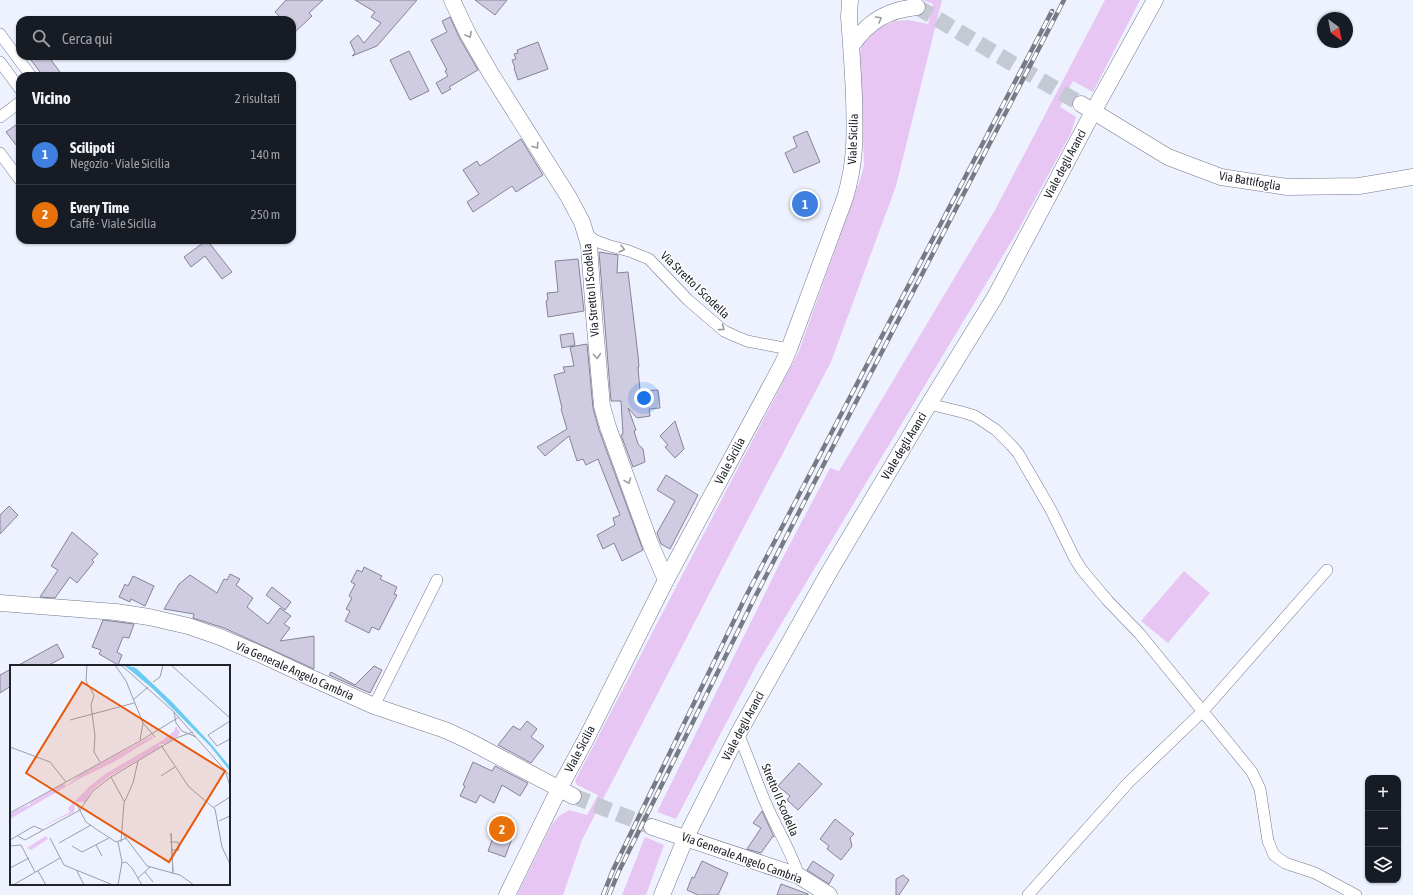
<!DOCTYPE html>
<html lang="it">
<head>
<meta charset="utf-8">
<style>
  body { margin:0; font-family:"Asap Condensed",sans-serif; background:#20242c; color:#f1f3f6 }
  .controls { position:absolute; right:12px; bottom:12px; display:grid; overflow:hidden; border-radius:8px; box-shadow:0 1px 3px #0004 }
  .controls button { width:36px; height:36px; display:grid; place-items:center; padding:0; border:0; border-bottom:1px solid #363941; background:#171b24; color:#f1f3f6; font:20px sans-serif }
  .compass { position:absolute; left:1317px; top:12px; width:36px; height:36px; border-radius:50%; background:#171b24; box-shadow:0 1px 3px #0004; rotate:148deg }
  .you { position:absolute; left:644px; top:398px; width:14px; height:14px; margin:-10px; border:3px solid #fff; border-radius:50%; background:#1a73e8; box-shadow:0 0 0 6px #1a73e833 }
  .badge { display:grid; place-items:center; width:26px; height:26px; border-radius:50%; background:#ca3a40; color:#fff; font-size:13px; font-weight:700 }
  .pin { position:absolute; translate:-50% -50%; border:2px solid #fff; box-shadow:0 1px 4px #0006 }
  .list { margin:0; padding:0; list-style:none }
  h2 { display:flex; justify-content:space-between; align-items:center; height:52px; margin:0; padding:0 16px; font-size:17px }
  h2 small { font-size:13px; font-weight:400; color:#9ea1a6 }
  .list li { display:grid; grid-template-columns:26px 1fr auto; gap:12px; align-items:center; box-sizing:border-box; height:60px; padding:0 16px; border-top:1px solid #363941 }
  .list b { display:block; font-size:15px; white-space:nowrap }
  .list p { margin:0; font-size:13px; white-space:nowrap; color:#9ea1a6 }
  .list em { font-size:13px; font-style:normal; color:#9ea1a6 }
  .icon { flex:none; width:22px; height:22px; fill:none; stroke:currentColor; stroke-width:2; stroke-linecap:round; stroke-linejoin:round }
  .map { position:relative; flex:none; width:1413px; height:895px; overflow:hidden }
  .search { position:absolute; background:#171b24; box-shadow:0 1px 3px #0004; left:16px; top:16px; width:280px; height:44px; display:flex; align-items:center; gap:10px; box-sizing:border-box; padding:0 14px; border-radius:12px; color:#9ea1a6; font-size:15px }
  .panel { position:absolute; background:#171b24; box-shadow:0 1px 3px #0004; left:16px; top:72px; width:280px; height:172px; border-radius:12px }
  .map>svg:first-child { display:block }
  .green { fill:#e7c6f4 }
  .building { fill:#cfcbe0; stroke:#878397 }
  .lines { fill:none; stroke-linecap:round; stroke-linejoin:round }
  .secondary-tunnel { stroke:#c5c9d4; stroke-width:16; stroke-dasharray:16 8; stroke-linecap:butt }
  .street-casing { stroke:#73798b; stroke-width:12 }
  .secondary-casing { stroke:#73798b; stroke-width:17 }
  .street { stroke:#fff; stroke-width:11 }
  .secondary { stroke:#fff; stroke-width:16 }
  .rail-casing { stroke:#787b85; stroke-width:4.5 }
  .rail { stroke:#fff; stroke-width:3; stroke-dasharray:9; stroke-linecap:butt }
  .oneway { stroke:#9b9c9f }
  .labels { text-anchor:middle; dominant-baseline:central; stroke-width:3; stroke-linejoin:round; paint-order:stroke }
  .street-label { font-size:12px; fill:#21232a; stroke:#fff }
  .inset-road { fill:none; stroke:#9c9faa; stroke-width:1 }
  .view { fill:#e8590c; fill-opacity:0.15; stroke:#e8590c; stroke-width:2 }
  .inset-edge { fill:none; stroke:#21232a; stroke-width:2 }
</style>
</head>
<body>
<div class="map">
<svg width="1413" height="895" viewBox="0 0 1413 895">
  <rect width="100%" height="100%" fill="#eef2ff"/>
  <g class="green">
    <polygon points="923,0 942,0 896,186 831,362 735,544 582,840 563,895 517,895 552,824 559,816 569,810 587,815 598,795 577,785 575,781 799,351 861,177 864,165 860,52 865,39 878,28 895,21 908,20 928,24 933,4"/>
    <polygon points="1105,0 1140,0 1093,92 1073,81 1060,107 1076,117 1071,133 1016,234 757,664 676,819 657,812 780,563 830,468 839,471 995,210"/>
    <polygon points="1184,571 1210,593 1168,643 1141,621"/>
    <polygon points="645,837 664,845 646,895 622,895"/>
  </g>
  <g class="building">
    <polygon points="286,0 323,0 309,13 312,16 292,35 292,20 283,20 275,12"/>
    <polygon points="355,0 417,0 377,46 352,56 355,53 350,42 358,35 364,43 381,23 371,17 375,12"/>
    <polygon points="475,0 507,0 495,15"/>
    <polygon points="450,17 460,39 478,70 449,87 451,89 442,94 436,83 448,76 445,71 447,70 431,40 447,32 442,21"/>
    <polygon points="538,42 548,69 518,80 514,68 515,68 512,60 516,59 514,54 518,53 517,50"/>
    <polygon points="409,51 429,91 410,100 390,60"/>
    <polygon points="28,56 48,56 63,76 43,76"/>
    <polygon points="20,122 20,150 6,132"/>
    <polygon points="807,131 820,162 794,173 785,153 797,147 793,137"/>
    <polygon points="521,139 543,175 516,192 512,186 473,212 467,202 479,194 463,170 477,161 480,166"/>
    <polygon points="207,240 232,272 222,279 205,256 191,267 184,257"/>
    <polygon points="599,252 618,255 617,273 628,272 638,355 639,367 638,367 640,391 658,390 660,408 649,409 650,416 637,418 628,408 636,430 634,431 638,444 643,449 645,462 633,467 621,435 623,434 621,401 611,401"/>
    <polygon points="578,259 584,311 548,317 546,301 548,300 547,293 558,292 555,261"/>
    <polygon points="573,333 575,345 562,348 560,335"/>
    <polygon points="587,344 593,408 599,430 643,550 622,561 614,543 603,549 597,535 615,525 613,518 620,515 598,459 586,465 583,459 577,461 569,436 545,456 537,447 567,429 561,409 562,408 554,375 565,372 563,367 574,366 570,347"/>
    <polygon points="675,421 684,449 675,458 665,447 668,445 660,436"/>
    <polygon points="666,475 698,495 670,549 661,544 657,533 675,501 657,490"/>
    <polygon points="9,506 18,515 0,534 0,515"/>
    <polygon points="72,532 98,554 92,560 94,562 77,583 70,577 55,598 40,597 58,570 51,566"/>
    <polygon points="364,567 382,576 380,579 397,587 394,594 397,595 379,630 372,627 369,633 345,621 350,611 346,609 352,598 349,596 355,584 351,582 357,570 362,572"/>
    <polygon points="230,574 240,579 236,585 253,598 247,607 268,624 280,608 291,616 284,624 290,628 280,641 314,636 314,669 224,628 193,618 194,614 164,609 179,584 190,575 217,593 224,579 227,580"/>
    <polygon points="133,576 154,586 145,606 131,599 130,602 119,597 125,584 128,586"/>
    <polygon points="272,587 291,602 285,610 266,595"/>
    <polygon points="103,620 134,624 129,638 123,637 117,652 122,655 118,665 99,654 101,650 92,647"/>
    <polygon points="57,644 64,657 47,666 17,666"/>
    <polygon points="374,666 382,670 370,693 329,675 331,672 355,685"/>
    <polygon points="11,669 11,686 0,693 0,675"/>
    <polygon points="527,721 537,729 531,737 544,746 531,763 498,745 513,726 520,730"/>
    <polygon points="473,762 492,771 495,766 528,783 520,796 502,785 494,803 480,795 476,803 460,796 465,786 463,785"/>
    <polygon points="799,763 822,784 798,810 787,800 790,796 778,786"/>
    <polygon points="762,811 774,837 773,836 761,853 747,849 761,828 753,823"/>
    <polygon points="835,819 854,834 850,838 852,846 841,860 827,849 829,846 820,839"/>
    <polygon points="496,830 513,836 505,857 488,851"/>
    <polygon points="702,861 728,873 718,895 698,895 687,890 692,877 694,878"/>
    <polygon points="813,861 834,875 829,884 807,870"/>
    <polygon points="903,875 909,880 899,895 896,895 896,879"/>
    <polygon points="781,884 808,894 808,895 777,895"/>
  </g>
  <g class="lines">
    <g class="secondary-tunnel">
      <polyline points="917,7 1081,104"/>
      <polyline points="573,796 652,827"/>
    </g>
    <defs>
      <g id="street">
        <polyline points="0,34 31,76"/>
        <polyline points="0,62 20,89"/>
        <polyline points="0,117 20,102"/>
        <polyline points="0,153 20,180"/>
        <polyline points="586,234 596,241 607,245 629,251 649,259 688,300 724,331 735,336 747,341 789,349"/>
        <polyline points="929,404 962,412 975,416 996,430 1011,445 1018,453 1051,510 1075,559 1082,570 1108,601 1139,633 1252,772 1260,789 1268,841 1274,855 1285,863 1315,873 1356,895"/>
        <polyline points="374,706 437,580"/>
        <path d="M 738,734 C 749,757 756,782 767,806 C 777,829 791,851 799,876"/>
        <polyline points="1028,895 1128,783 1202,712 1327,570"/>
      </g>
      <g id="secondary">
        <polyline points="452,0 468,34 491,74 568,196 582,222 589,245 594,316 602,406 608,427 650,543 666,580"/>
        <path d="M 852,45 C 869,21 887,10 917,7"/>
        <polyline points="1081,104 1168,157 1221,177 1287,187 1359,186 1413,177"/>
        <polyline points="0,603 116,612 149,617 188,626 220,637 262,655 307,676 374,706 445,730 467,740 573,796"/>
        <polyline points="652,827 799,876 829,895"/>
        <path d="M 507,895 L 559,789 L 586,739 L 666,580 L 783,363 L 789,349 L 845,198 C 856,162 855,134 854,97 C 853,70 851,44 849,17 L 850,0"/>
        <polyline points="662,895 686,837 738,734 828,574 929,404 995,297 1093,112 1155,0"/>
      </g>
    </defs>
    <use href="#street" class="street-casing"/>
    <use href="#secondary" class="secondary-casing"/>
    <use href="#street" class="street"/>
    <use href="#secondary" class="secondary"/>
    <defs>
      <g id="rail">
        <polyline points="603,895 613,870 745,598 1052,11"/>
        <polyline points="609,895 619,871 753,601 1064,0"/>
      </g>
    </defs>
    <use href="#rail" class="rail-casing"/>
    <use href="#rail" class="rail"/>
  </g>
  <defs><path id="oneway-chevron" d="M-2-3.5L2.5 0L-2 3.5" fill="none" stroke-width="1.6" stroke-linecap="round" stroke-linejoin="round"/></defs>
  <g class="oneway">
    <use href="#oneway-chevron" transform="translate(879 19) rotate(-31)"/>
    <use href="#oneway-chevron" transform="translate(469 35) rotate(62)"/>
    <use href="#oneway-chevron" transform="translate(536 146) rotate(57)"/>
    <use href="#oneway-chevron" transform="translate(622 249) rotate(14)"/>
    <use href="#oneway-chevron" transform="translate(722 328) rotate(37)"/>
    <use href="#oneway-chevron" transform="translate(597 356) rotate(85)"/>
    <use href="#oneway-chevron" transform="translate(628 481) rotate(70)"/>
  </g>
  <g class="labels">
    <g class="street-label">
      <text transform="translate(853 139) rotate(-88)">Viale Sicilia</text>
      <text transform="translate(1065 164) rotate(-62)">Viale degli Aranci</text>
      <text transform="translate(1250 181) rotate(10)">Via Battifoglia</text>
      <text transform="translate(695 285) rotate(44)">Via Stretto I Scodella</text>
      <text transform="translate(591 290) rotate(-95)">Via Stretto II Scodella</text>
      <text transform="translate(904 446) rotate(-59)">Viale degli Aranci</text>
      <text transform="translate(730 461) rotate(-62)">Viale Sicilia</text>
      <text transform="translate(295 671) rotate(24)">Via Generale Angelo Cambria</text>
      <text transform="translate(743 726) rotate(-62)">Viale degli Aranci</text>
      <text transform="translate(580 749) rotate(-62)">Viale Sicilia</text>
      <text transform="translate(780 800) rotate(67)">Stretto II Scodella</text>
      <text transform="translate(742 858) rotate(20)">Via Generale Angelo Cambria</text>
    </g>
  </g>
  <g transform="translate(10 665)">
    <rect width="220" height="220" fill="#eef2ff"/>
    <path d="M 166,61 L 170,67 L 168,71 L 155,79 L 149,79 L 150,82 L 100,111 L 82,125 L 75,137 L 65,137 L 64,147 L 30,163 L 60,147 L 58,143 L 80,121 L 97,108 L 153,75 L 164,66 ZM 142,71 L 143,73 L 104,97 L 71,113 L 0,154 L 0,149 L 17,140 L 19,142 L 20,138 L 54,118 L 56,121 L 71,109 ZM 36,171 L 38,174 L 21,185 L 17,183 Z" fill="#e7c6f4"/>
    <path d="M 114,0 L 126,3 L 162,37 L 202,80 L 220,102 L 220,106 L 200,81 L 143,24 Z" fill="#6bcaf1"/>
    <path class="inset-road" d="M 77,0 L 76,16 L 84,30 L 81,40 L 85,71 L 84,87 L 90,97M 105,0 L 116,16 L 133,58 L 145,72M 111,0 L 163,46 L 220,111M 161,0 L 220,53M 143,17 L 150,12 L 153,0M 123,35 L 138,22M 164,47 L 166,58 L 172,66 L 186,72M 60,55 L 124,38M 220,56 L 198,70 L 207,81 L 220,74M 130,75 L 133,58M 151,80 L 179,122 L 205,144 L 212,182 L 220,199M 0,82 L 40,97 L 56,117M 215,105 L 220,121M 151,111 L 165,102M 101,112 L 114,136M 66,138 L 76,157 L 86,164 L 106,177 L 117,173M 204,142 L 220,132M 0,148 L 130,76 L 169,52M 209,156 L 220,151M 113,169 L 137,201 L 170,210 L 184,220M 8,171 L 15,175 L 70,145 L 83,126 L 101,112 L 166,73 L 183,67M 40,173 L 54,200 L 103,220M 0,175 L 24,161 L 33,165M 108,177 L 112,197 L 108,220M 111,177 L 114,138 L 123,118 L 128,96M 160,177 L 168,177 L 169,185 L 162,185M 49,178 L 81,160M 86,180 L 92,191M 0,181 L 11,180 L 25,207M 62,181 L 72,187 L 99,173M 112,198 L 116,197 L 122,203 L 132,220M 0,203 L 19,193M 28,206 L 36,220M 67,206 L 74,220M 135,207 L 143,217M 163,207 L 161,168 L 163,209M 128,213 L 140,202M 3,220 L 50,193"/>
    <path class="view" d="M 72,17 L 215,106 L 159,197 L 16,108 Z"/>
    <rect width="220" height="220" class="inset-edge"/>
  </g>
</svg>
<div class="controls">
<button>+</button>
<button>−</button>
<button><svg class="icon" aria-label="layers" viewBox="0 0 24 24"><path d="M12 4l9 5-9 5-9-5zM3 14l9 5 9-5"/></svg></button>
</div>
<svg class="compass" viewBox="-18 -18 36 36"><path d="M0-13l5 13h-10z" fill="#e53935"/><path d="M0 13l5-13h-10z" fill="#9ea1a6"/></svg>
<div class="you"></div>
<div class="pin badge" style="left:805px;top:204px;background:#3f7fe0">1</div>
<div class="pin badge" style="left:502px;top:829px;background:#e8710a">2</div>
<div class="search"><svg class="icon" aria-label="search" viewBox="0 0 24 24"><circle cx="10" cy="10" r="6"/><path d="M15 15l6 6"/></svg>Cerca qui</div>
<section class="panel">
<h2>Vicino<small>2 risultati</small></h2>
<ul class="list">
<li><span class="badge" style="background:#3f7fe0">1</span><div><b>Scilipoti</b><p>Negozio · Viale Sicilia</p></div><em>140 m</em></li>
<li><span class="badge" style="background:#e8710a">2</span><div><b>Every Time</b><p>Caffè · Viale Sicilia</p></div><em>250 m</em></li>
</ul>
</section>
</div>
</body>
</html>
